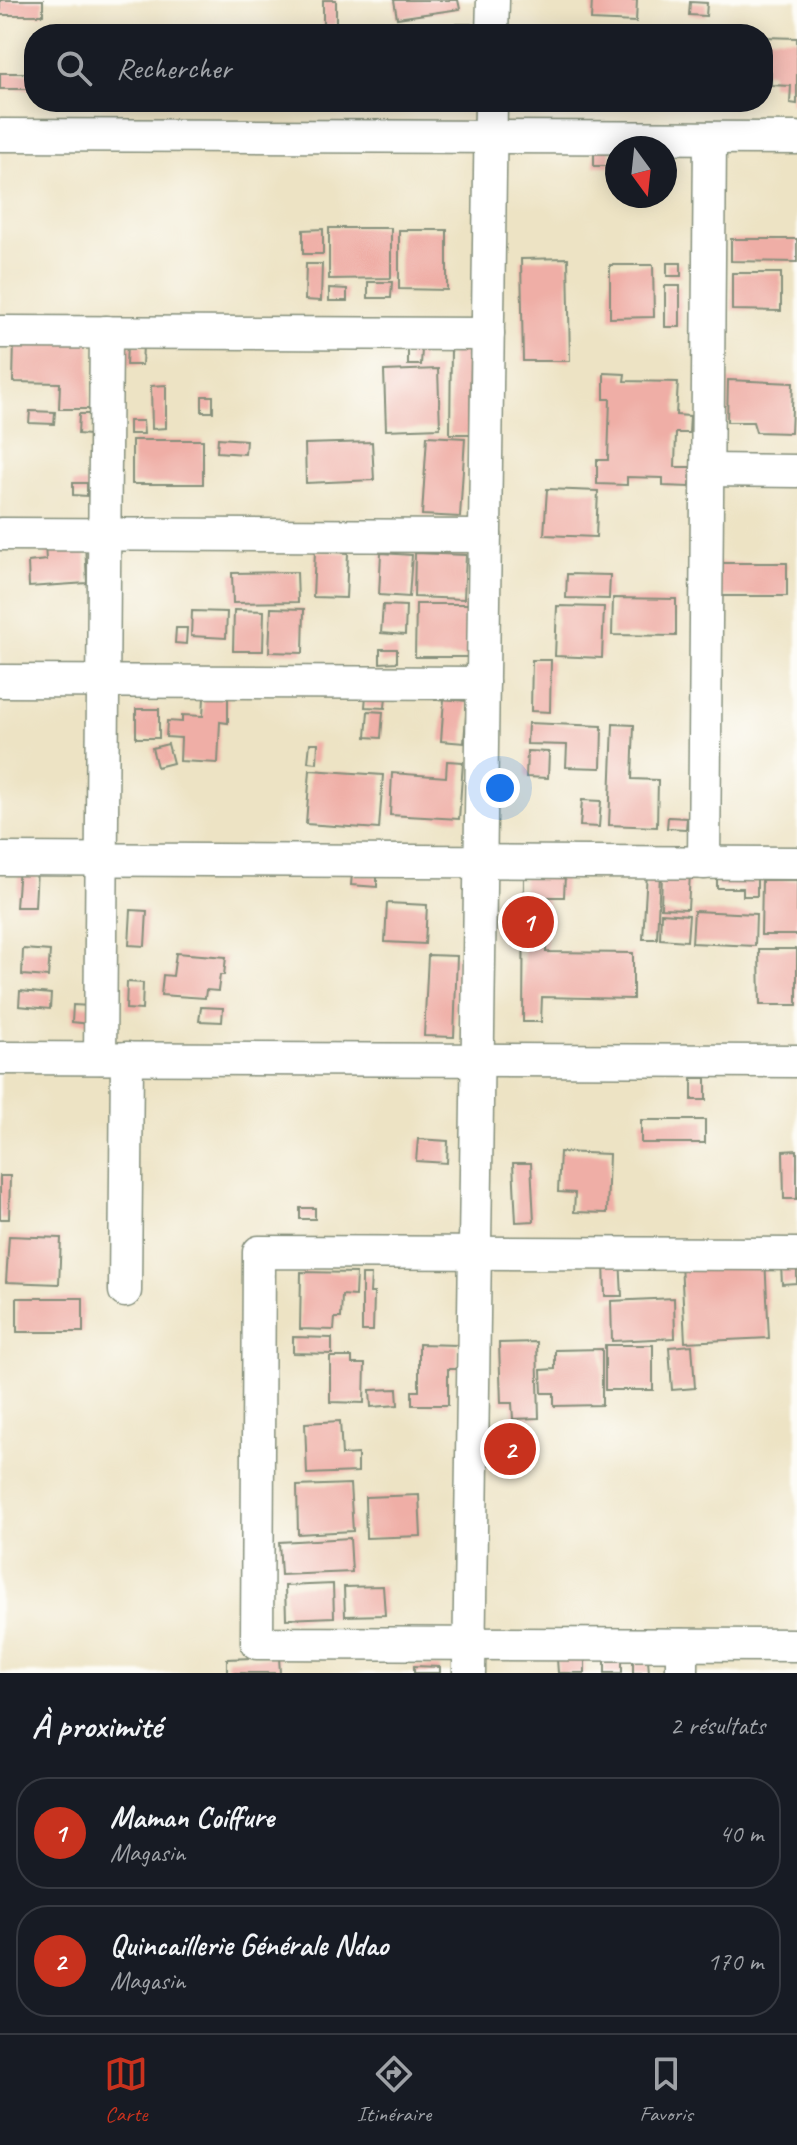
<!DOCTYPE html>
<html lang="fr">
<head>
<meta charset="utf-8">
<style>
  body { margin:0; font-family:Caveat,sans-serif; background:#242831; color:#f1f3f6 }
  .compass { position:absolute; left:605px; top:136px; width:72px; height:72px; border-radius:50%; background:#171b24; box-shadow:0 4px 20px #0003; rotate:165deg }
  .you { position:absolute; left:500px; top:788px; width:28px; height:28px; margin:-20px; border:6px solid #fff; border-radius:50%; background:#1a73e8; box-shadow:0 0 0 12px #1a73e833 }
  .badge { display:grid; place-items:center; width:52px; height:52px; border-radius:50%; background:#c8321e; color:#fff; font-size:26px; font-weight:700 }
  .pin { position:absolute; translate:-50% -50%; border:4px solid #fff; box-shadow:0 2px 8px #0006 }
  .list { margin:0; padding:0; list-style:none }
  h2 { display:flex; justify-content:space-between; align-items:center; height:104px; margin:0; padding:0 32px; font-size:34px }
  h2 small { font-size:26px; font-weight:400; color:#9ea1a6 }
  .list li { display:grid; grid-template-columns:52px 1fr auto; gap:24px; align-items:center; box-sizing:border-box; height:112px; margin:0 16px 16px; padding:0 16px; border:2px solid #363941; border-radius:32px }
  .list b { display:block; font-size:30px; white-space:nowrap }
  .list p { margin:0; font-size:26px; white-space:nowrap; color:#9ea1a6 }
  .list em { font-size:26px; font-style:normal; color:#9ea1a6 }
  .icon { flex:none; width:44px; height:44px; fill:none; stroke:currentColor; stroke-width:2; stroke-linecap:round; stroke-linejoin:round }
  .map { position:relative; flex:none; width:797px; height:1673px; overflow:hidden }
  .search { position:absolute; background:#171b24; box-shadow:0 4px 20px #0003; left:24px; right:24px; top:24px; height:88px; display:flex; align-items:center; gap:20px; box-sizing:border-box; padding:0 28px; border-radius:32px; color:#9ea1a6; font-size:30px }
  .sheet { height:360px; background:#171b24 }
  nav { display:flex; justify-content:space-around; align-items:center; box-sizing:border-box; height:112px; border-top:2px solid #363941; background:#171b24; font-size:22px; color:#9ea1a6 }
  nav a { display:grid; justify-items:center; gap:4px }
  nav .on { color:#c8321e }
  .map>svg:first-child { display:block }
  .building { fill:#efaea6 }
  .lines { fill:none; stroke-linecap:round; stroke-linejoin:round }
  .minor-casing { stroke:#86907c; stroke-width:35 }
  .minor { stroke:#fff; stroke-width:32 }
</style>
</head>
<body>
<div class="map">
<svg width="797" height="1673" viewBox="0 0 797 1673">
  <rect width="100%" height="100%" fill="#fdfcf7"/>
  <filter id="ink" filterUnits="userSpaceOnUse"><feTurbulence type="fractalNoise" baseFrequency=".0125" numOctaves="2"/><feDisplacementMap in="SourceGraphic" scale="16" xChannelSelector="R" yChannelSelector="G"/><feConvolveMatrix kernelMatrix="1 2 1 2 8 2 1 2 1" color-interpolation-filters="sRGB"/></filter>
  <filter id="wash" filterUnits="userSpaceOnUse"><feTurbulence type="fractalNoise" baseFrequency=".006" numOctaves="4" result="noise"/><feDisplacementMap in="SourceGraphic" scale="32" xChannelSelector="R" yChannelSelector="G"/><feGaussianBlur stdDeviation="1.8" result="paint"/><feColorMatrix in="noise" values="0 0 0 0 0 0 0 0 0 0 0 0 0 0 0 0 0 1.4 0 .05"/><feComposite in="paint" operator="in"/></filter>
  <g filter="url(#wash)">
    <rect width="100%" height="100%" fill="#ede3c4"/>
    <g id="blocks">
      <g class="building">
        <rect x="0" y="0" width="43" height="15"/>
        <polygon points="323,0 336,0 336,25 323,26"/>
        <polygon points="394,0 458,0 460,9 397,18"/>
        <polygon points="592,0 637,0 636,22 591,20"/>
        <polygon points="690,2 707,3 706,16 689,15"/>
        <rect x="390" y="24" width="81" height="10"/>
        <polygon points="763,37 797,38 797,104 790,103 791,86 771,85 771,72 763,72"/>
        <rect x="0" y="73" width="34" height="16"/>
        <rect x="594" y="146" width="16" height="20"/>
        <polygon points="329,228 391,228 391,278 329,279"/>
        <polygon points="323,229 323,254 303,254 303,230"/>
        <polygon points="399,230 447,230 447,290 399,289"/>
        <polygon points="731,239 797,239 797,262 731,261"/>
        <polygon points="568,258 570,361 523,361 521,259"/>
        <rect x="667" y="263" width="14" height="13"/>
        <polygon points="306,264 322,264 321,301 305,300"/>
        <polygon points="610,265 653,265 654,317 610,318"/>
        <polygon points="732,273 781,273 781,311 732,310"/>
        <polygon points="368,282 392,282 391,298 368,298"/>
        <rect x="665" y="286" width="15" height="41"/>
        <polygon points="329,288 347,289 347,301 329,301"/>
        <polygon points="14,341 90,342 89,409 59,409 60,383 13,382"/>
        <polygon points="127,345 143,345 142,365 126,365"/>
        <polygon points="451,347 471,347 470,434 450,434"/>
        <polygon points="408,348 422,349 421,365 408,365"/>
        <polygon points="438,369 440,428 386,430 384,371"/>
        <polygon points="604,373 625,374 624,381 678,382 676,415 690,416 689,433 676,433 675,467 691,467 690,487 663,486 663,478 627,477 627,485 597,484 597,460 608,460 610,399 604,399"/>
        <polygon points="728,380 793,383 791,433 756,432 753,422 727,422"/>
        <polygon points="166,385 166,428 152,429 151,386"/>
        <rect x="202" y="396" width="11" height="16"/>
        <polygon points="30,411 55,412 54,424 29,423"/>
        <polygon points="79,414 90,414 89,435 78,434"/>
        <polygon points="129,421 143,421 144,434 129,434"/>
        <polygon points="427,436 465,438 460,517 422,515"/>
        <polygon points="218,438 246,440 245,454 217,452"/>
        <rect x="132" y="440" width="71" height="44"/>
        <polygon points="372,442 374,480 306,483 305,444"/>
        <polygon points="73,483 87,483 87,496 73,495"/>
        <polygon points="547,489 598,491 596,537 544,535"/>
        <polygon points="85,543 87,583 29,587 28,562 46,560 45,546"/>
        <polygon points="315,551 348,553 346,598 313,597"/>
        <polygon points="381,553 412,555 409,597 379,595"/>
        <polygon points="415,553 466,555 464,599 414,597"/>
        <rect x="716" y="563" width="71" height="33"/>
        <polygon points="297,572 298,602 233,603 232,573"/>
        <polygon points="567,574 610,575 609,599 566,598"/>
        <polygon points="613,598 676,599 676,636 612,635"/>
        <polygon points="416,604 473,604 472,657 415,657"/>
        <polygon points="383,605 406,606 405,635 381,633"/>
        <polygon points="557,606 604,607 602,658 555,656"/>
        <polygon points="271,608 304,609 303,653 269,652"/>
        <polygon points="234,610 264,611 263,651 233,651"/>
        <polygon points="192,611 227,612 226,638 191,636"/>
        <polygon points="176,628 187,628 186,644 175,643"/>
        <polygon points="380,649 397,649 397,662 380,663"/>
        <polygon points="532,660 551,660 550,712 531,711"/>
        <polygon points="366,695 386,696 385,708 365,707"/>
        <polygon points="204,698 228,698 228,723 220,722 218,763 180,761 181,738 166,737 167,721 182,722 182,715 203,716"/>
        <polygon points="444,699 467,701 464,743 441,741"/>
        <rect x="136" y="709" width="23" height="29"/>
        <polygon points="368,711 383,712 381,738 366,737"/>
        <polygon points="528,723 602,726 601,768 566,767 567,745 527,744"/>
        <polygon points="613,724 634,725 632,779 658,780 657,827 609,825"/>
        <polygon points="310,743 318,743 317,763 308,762"/>
        <polygon points="168,744 173,763 157,767 152,748"/>
        <polygon points="527,751 549,752 548,778 526,777"/>
        <polygon points="447,761 463,762 459,819 390,815 392,773 446,777"/>
        <polygon points="310,770 383,775 379,829 306,824"/>
        <polygon points="582,800 601,801 599,827 580,826"/>
        <polygon points="668,817 687,818 686,829 667,828"/>
        <polygon points="19,867 37,868 35,907 16,907"/>
        <polygon points="647,872 660,873 657,939 643,939"/>
        <polygon points="757,872 757,896 743,896 743,888 717,888 717,873"/>
        <polygon points="662,873 690,874 688,909 661,908"/>
        <polygon points="352,874 377,876 377,887 351,885"/>
        <polygon points="524,875 565,875 564,897 547,897 546,952 633,953 633,999 542,997 541,1022 523,1022"/>
        <polygon points="762,880 797,880 797,935 761,935"/>
        <polygon points="387,903 427,905 425,944 385,942"/>
        <polygon points="131,910 147,911 145,946 129,945"/>
        <polygon points="694,911 756,914 755,946 692,943"/>
        <polygon points="661,913 689,915 687,941 660,939"/>
        <polygon points="23,949 50,951 48,977 22,975"/>
        <polygon points="759,949 797,949 797,1005 760,1005"/>
        <polygon points="176,953 226,957 224,975 220,975 218,991 206,990 205,998 161,995 163,975 173,976"/>
        <polygon points="428,955 457,956 454,1037 424,1036"/>
        <polygon points="127,982 143,983 142,1010 126,1009"/>
        <polygon points="20,991 51,994 50,1009 19,1006"/>
        <polygon points="73,1005 90,1006 89,1024 72,1022"/>
        <polygon points="201,1007 223,1008 222,1022 199,1021"/>
        <rect x="692" y="1078" width="14" height="22"/>
        <rect x="641" y="1120" width="64" height="23"/>
        <polygon points="418,1139 448,1141 447,1163 416,1161"/>
        <polygon points="797,1150 797,1199 784,1199 783,1151"/>
        <polygon points="560,1152 609,1154 607,1213 574,1212 575,1193 558,1192"/>
        <polygon points="513,1163 531,1163 534,1221 516,1222"/>
        <polygon points="0,1176 10,1176 9,1219 0,1219"/>
        <rect x="300" y="1208" width="15" height="11"/>
        <polygon points="9,1236 61,1238 59,1284 6,1282"/>
        <polygon points="620,1258 622,1296 605,1296 604,1259"/>
        <polygon points="765,1258 769,1338 685,1342 681,1262"/>
        <polygon points="781,1265 797,1265 797,1283 782,1284"/>
        <polygon points="301,1272 356,1273 355,1296 342,1295 341,1318 335,1318 334,1330 300,1329"/>
        <polygon points="362,1275 371,1275 370,1293 374,1293 373,1331 362,1331"/>
        <rect x="17" y="1298" width="66" height="34"/>
        <polygon points="674,1298 675,1338 612,1341 611,1301"/>
        <polygon points="293,1337 332,1338 332,1354 293,1353"/>
        <polygon points="537,1342 539,1418 513,1419 512,1403 501,1403 499,1343"/>
        <polygon points="419,1344 458,1345 457,1369 448,1369 448,1405 412,1405 412,1391 419,1391"/>
        <rect x="605" y="1345" width="48" height="45"/>
        <polygon points="692,1345 695,1388 672,1390 669,1347"/>
        <polygon points="602,1349 602,1405 554,1406 554,1393 542,1393 541,1370 555,1369 555,1350"/>
        <polygon points="330,1357 352,1357 352,1364 365,1364 364,1403 330,1402"/>
        <polygon points="397,1389 398,1405 371,1407 370,1390"/>
        <polygon points="340,1421 342,1455 358,1454 358,1472 307,1474 305,1423"/>
        <polygon points="533,1448 534,1465 498,1467 497,1450"/>
        <polygon points="350,1484 353,1531 298,1534 297,1486"/>
        <polygon points="419,1495 421,1536 366,1538 365,1497"/>
        <polygon points="350,1538 352,1572 281,1575 279,1542"/>
        <polygon points="333,1584 334,1617 286,1619 285,1586"/>
        <polygon points="383,1586 385,1615 345,1616 344,1587"/>
        <polygon points="279,1657 280,1673 227,1673 227,1659"/>
        <polygon points="585,1658 585,1673 558,1673 557,1659"/>
        <polygon points="648,1659 649,1673 633,1673 633,1660"/>
        <rect x="605" y="1661" width="17" height="12"/>
        <polygon points="414,1666 440,1667 440,1673 414,1673"/>
      </g>
    </g>
  </g>
  <g filter="url(#ink)">
    <use href="#blocks" fill-opacity="0" stroke="#86907c" stroke-width="2"/>
    <g class="lines">
      <defs>
        <g id="minor">
          <polyline points="492,34 493,0"/>
          <polyline points="0,135 797,138"/>
          <polyline points="0,332 488,334"/>
          <polyline points="707,470 797,471"/>
          <polyline points="0,534 485,536"/>
          <polyline points="0,681 483,683"/>
          <polyline points="0,859 797,863"/>
          <polyline points="704,863 710,138"/>
          <polyline points="0,1058 797,1061"/>
          <polyline points="100,1058 106,332"/>
          <polyline points="797,1254 259,1252 257,1643 797,1645"/>
          <polyline points="125,1291 127,1058"/>
          <polyline points="469,1673 491,102"/>
          <polyline points="682,1673 682,1645"/>
        </g>
      </defs>
      <use href="#minor" class="minor-casing"/>
      <use href="#minor" class="minor"/>
    </g>
  </g>
</svg>
<svg class="compass" viewBox="-18 -18 36 36"><path d="M0-13l5 13h-10z" fill="#e53935"/><path d="M0 13l5-13h-10z" fill="#9ea1a6"/></svg>
<div class="you"></div>
<div class="pin badge" style="left:528px;top:922px">1</div>
<div class="pin badge" style="left:510px;top:1449px">2</div>
<div class="search"><svg class="icon" aria-label="search" viewBox="0 0 24 24"><circle cx="10" cy="10" r="6"/><path d="M15 15l6 6"/></svg>Rechercher</div>
</div>
<section class="sheet">
<h2>À proximité<small>2 résultats</small></h2>
<ul class="list">
<li><span class="badge">1</span><div><b>Maman Coiffure</b><p>Magasin</p></div><em>40 m</em></li>
<li><span class="badge">2</span><div><b>Quincaillerie Générale Ndao</b><p>Magasin</p></div><em>170 m</em></li>
</ul>
</section>
<nav>
<a class="on"><svg class="icon" aria-label="map" viewBox="0 0 24 24"><path d="M3 6l6-2 6 2 6-2v14l-6 2-6-2-6 2zM9 4v14M15 6v14"/></svg>Carte</a>
<a><svg class="icon" aria-label="directions" viewBox="0 0 24 24"><path d="M12 3l9 9-9 9-9-9zM9 14v-3h6M13 9l2 2-2 2"/></svg>Itinéraire</a>
<a><svg class="icon" aria-label="saved" viewBox="0 0 24 24"><path d="M7 4h10v16l-5-4-5 4z"/></svg>Favoris</a>
</nav>
</body>
</html>
